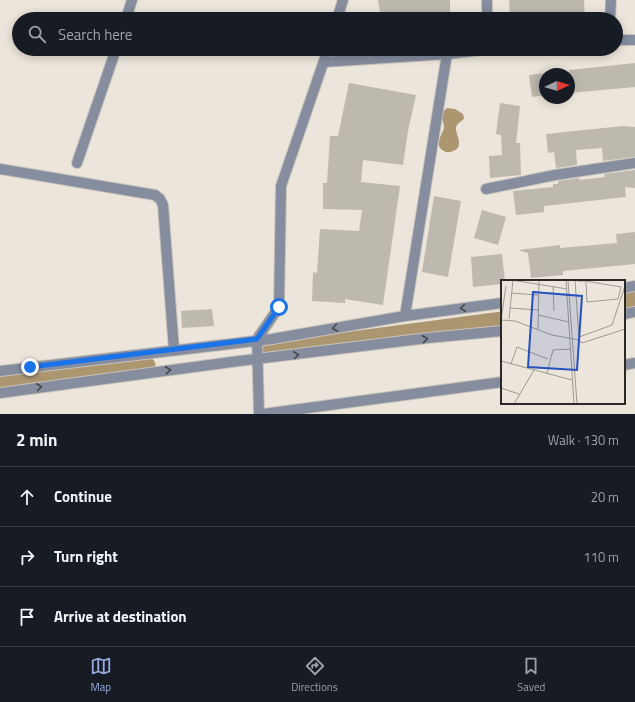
<!DOCTYPE html>
<html lang="en">
<head>
<meta charset="utf-8">
<style>
  body { margin:0; font-family:"Titillium Web",sans-serif; background:#20242c; color:#f1f3f6 }
  .compass { position:absolute; left:539px; top:68px; width:36px; height:36px; border-radius:50%; background:#171b24; box-shadow:0 2px 10px #0003; rotate:86deg }
  .stop { position:absolute; width:12px; height:12px; margin:-9px; border:3px solid #1a73e8; border-radius:50%; background:#fff }
  .stop.end { background:#1a73e8; border-color:#fff; box-shadow:0 1px 4px #0008 }
  .list { margin:0; padding:0; list-style:none }
  h2 { display:flex; justify-content:space-between; align-items:center; height:52px; margin:0; padding:0 16px; font-size:17px }
  h2 small { font-size:13px; font-weight:400; color:#9ea1a6 }
  .list li { display:grid; grid-template-columns:26px 1fr auto; gap:12px; align-items:center; box-sizing:border-box; height:60px; padding:0 16px; border-top:1px solid #363941 }
  .list b { display:block; font-size:15px; white-space:nowrap }
  .list em { font-size:13px; font-style:normal; color:#9ea1a6 }
  .icon { flex:none; width:22px; height:22px; fill:none; stroke:currentColor; stroke-width:2; stroke-linecap:round; stroke-linejoin:round }
  .map { position:relative; flex:none; width:635px; height:414px; overflow:hidden }
  .search { position:absolute; background:#171b24; box-shadow:0 2px 10px #0003; left:12px; right:12px; top:12px; height:44px; display:flex; align-items:center; gap:10px; box-sizing:border-box; padding:0 14px; border-radius:22px; color:#9ea1a6; font-size:15px }
  .sheet { height:232px; background:#171b24 }
  nav { display:flex; justify-content:space-around; align-items:center; box-sizing:border-box; height:56px; border-top:1px solid #363941; background:#171b24; font-size:11px; color:#9ea1a6 }
  nav a { display:grid; justify-items:center; gap:2px }
  nav .on { color:#96aadd }
  .map>svg:first-child { display:block }
  .water { fill:#ac9670 }
  .lines { fill:none; stroke-linecap:round; stroke-linejoin:round }
  .canal { stroke:#ac9670; stroke-width:15 }
  .building { fill:#beb9af }
  .minor-casing { stroke:#c8c3ba; stroke-width:12 }
  .minor { stroke:#858d9e; stroke-width:10 }
  .oneway { stroke:#464749 }
  .route { stroke:#1a73e8; stroke-width:5 }
  .inset-road { fill:none; stroke:#9e9a92; stroke-width:1 }
  .view { fill:#2650be; fill-opacity:0.15; stroke:#2650be; stroke-width:2 }
  .inset-edge { fill:none; stroke:#2b2925; stroke-width:2 }
</style>
</head>
<body>
<div class="map">
<svg width="635" height="414" viewBox="0 0 635 414">
  <rect width="100%" height="100%" fill="#ebe5db"/>
  <path class="water" d="M 447,108 L 455,109 L 463,114 L 464,118 C 463,121 459,122 457,125 C 453,131 462,139 458,148 C 454,151 450,153 446,152 C 431,146 444,133 444,127 C 444,122 441,119 441,114 Z"/>
  <g class="lines">
    <g class="canal">
      <polyline points="624,301 635,299"/>
      <polyline points="269,350 502,319"/>
      <polyline points="0,384 148,365"/>
    </g>
  </g>
  <g class="building">
    <polygon points="378,0 450,0 450,19 381,19"/>
    <polygon points="509,0 584,0 585,19 510,19"/>
    <polygon points="635,63 635,87 570,93 569,70"/>
    <polygon points="545,73 545,95 532,97 529,75"/>
    <polygon points="349,83 416,95 408,131 403,165 363,160 361,182 400,186 383,305 345,299 345,303 312,301 313,272 317,273 320,229 359,231 362,210 323,209 323,183 327,183 330,136 338,136"/>
    <polygon points="500,103 520,106 516,143 520,143 521,175 490,178 489,156 502,155 501,135 496,134"/>
    <polygon points="623,126 635,127 635,157 603,161 602,148 576,150 577,165 556,168 554,152 548,153 546,134"/>
    <polygon points="635,170 635,188 625,187 626,197 544,206 544,212 516,215 513,191 553,187 553,184 558,184 558,181 579,178 579,180 605,177 604,174"/>
    <polygon points="434,196 461,201 448,277 422,272"/>
    <polygon points="482,210 506,217 498,245 474,238"/>
    <polygon points="635,232 635,264 563,271 563,275 531,278 528,253 518,250 560,245 560,248 617,243 616,234"/>
    <polygon points="502,254 505,281 502,281 502,284 473,287 471,257"/>
    <polygon points="212,309 214,326 182,328 181,311"/>
  </g>
  <g class="lines">
    <defs>
      <g id="minor">
        <polyline points="126,19 132,0"/>
        <polyline points="337,19 343,0"/>
        <polyline points="487,19 487,0"/>
        <polyline points="610,19 611,0"/>
        <polyline points="616,40 635,40"/>
        <polyline points="324,62 447,54 492,49"/>
        <polyline points="77,163 116,49"/>
        <polyline points="0,169 155,195 160,199 163,205 174,350"/>
        <polyline points="486,189 555,175 635,163"/>
        <polyline points="624,288 635,286"/>
        <polyline points="624,314 635,312"/>
        <polyline points="405,316 447,54"/>
        <polyline points="624,365 635,363"/>
        <polyline points="0,371 272,339 405,316 502,303"/>
        <polyline points="0,393 239,361 428,338 502,331"/>
        <polyline points="259,414 257,339 279,307 281,186 328,49"/>
        <polyline points="263,414 502,382"/>
      </g>
    </defs>
    <use href="#minor" class="minor-casing"/>
    <use href="#minor" class="minor"/>
  </g>
  <defs><path id="oneway-chevron" d="M-2-3.5L2.5 0L-2 3.5" fill="none" stroke-width="1.6" stroke-linecap="round" stroke-linejoin="round"/></defs>
  <g class="oneway">
    <use href="#oneway-chevron" transform="translate(463 308) rotate(173)"/>
    <use href="#oneway-chevron" transform="translate(335 328) rotate(170)"/>
    <use href="#oneway-chevron" transform="translate(425 339) rotate(-7)"/>
    <use href="#oneway-chevron" transform="translate(296 355) rotate(-7)"/>
    <use href="#oneway-chevron" transform="translate(168 370) rotate(-7)"/>
    <use href="#oneway-chevron" transform="translate(39 387) rotate(-8)"/>
  </g>
  <g class="lines">
    <polyline class="route" points="30,367 257,339 279,307"/>
  </g>
  <g transform="translate(501 280)">
    <rect width="124" height="124" fill="#ebe5db"/>
    <path class="inset-road" d="M 11,0 L 66,9M 65,0 L 73,124M 67,0 L 76,124M 74,0 L 78,58M 76,0 L 77,1 L 84,1 L 120,7 L 117,19 L 86,22 L 85,2M 52,6 L 53,31M 10,13 L 37,15M 9,28 L 37,30M 37,35 L 68,42M 8,39 L 12,0M 0,40 L 14,41 L 51,55 L 78,60 L 81,63 L 124,49M 0,40 L 5,6M 37,49 L 38,0M 78,57 L 111,45 L 124,6M 0,81 L 71,100M 10,84 L 16,67 L 47,79M 46,93 L 52,70 L 70,69M 0,108 L 18,114M 13,124 L 33,90M 14,124 L 53,124"/>
    <path class="view" d="M 32,12 L 81,16 L 76,90 L 27,87 Z"/>
    <rect width="124" height="124" class="inset-edge"/>
  </g>
</svg>
<svg class="compass" viewBox="-18 -18 36 36"><path d="M0-13l5 13h-10z" fill="#e53935"/><path d="M0 13l5-13h-10z" fill="#9ea1a6"/></svg>
<div class="stop" style="left:279px;top:307px"></div>
<div class="stop end" style="left:30px;top:367px"></div>
<div class="search"><svg class="icon" aria-label="search" viewBox="0 0 24 24"><circle cx="10" cy="10" r="6"/><path d="M15 15l6 6"/></svg>Search here</div>
</div>
<section class="sheet">
<h2>2 min<small>Walk · 130 m</small></h2>
<ul class="list">
<li><svg class="icon" aria-label="ahead" viewBox="0 0 24 24"><path d="M12 20V5M6 11l6-6 6 6"/></svg><div><b>Continue</b></div><em>20 m</em></li>
<li><svg class="icon" aria-label="right" viewBox="0 0 24 24"><path d="M7 20v-9h11M14 6l5 5-5 5"/></svg><div><b>Turn right</b></div><em>110 m</em></li>
<li><svg class="icon" aria-label="arrive" viewBox="0 0 24 24"><path d="M6 21V4h12l-3 4 3 4H6"/></svg><div><b>Arrive at destination</b></div></li>
</ul>
</section>
<nav>
<a class="on"><svg class="icon" aria-label="map" viewBox="0 0 24 24"><path d="M3 6l6-2 6 2 6-2v14l-6 2-6-2-6 2zM9 4v14M15 6v14"/></svg>Map</a>
<a><svg class="icon" aria-label="directions" viewBox="0 0 24 24"><path d="M12 3l9 9-9 9-9-9zM9 14v-3h6M13 9l2 2-2 2"/></svg>Directions</a>
<a><svg class="icon" aria-label="saved" viewBox="0 0 24 24"><path d="M7 4h10v16l-5-4-5 4z"/></svg>Saved</a>
</nav>
</body>
</html>
